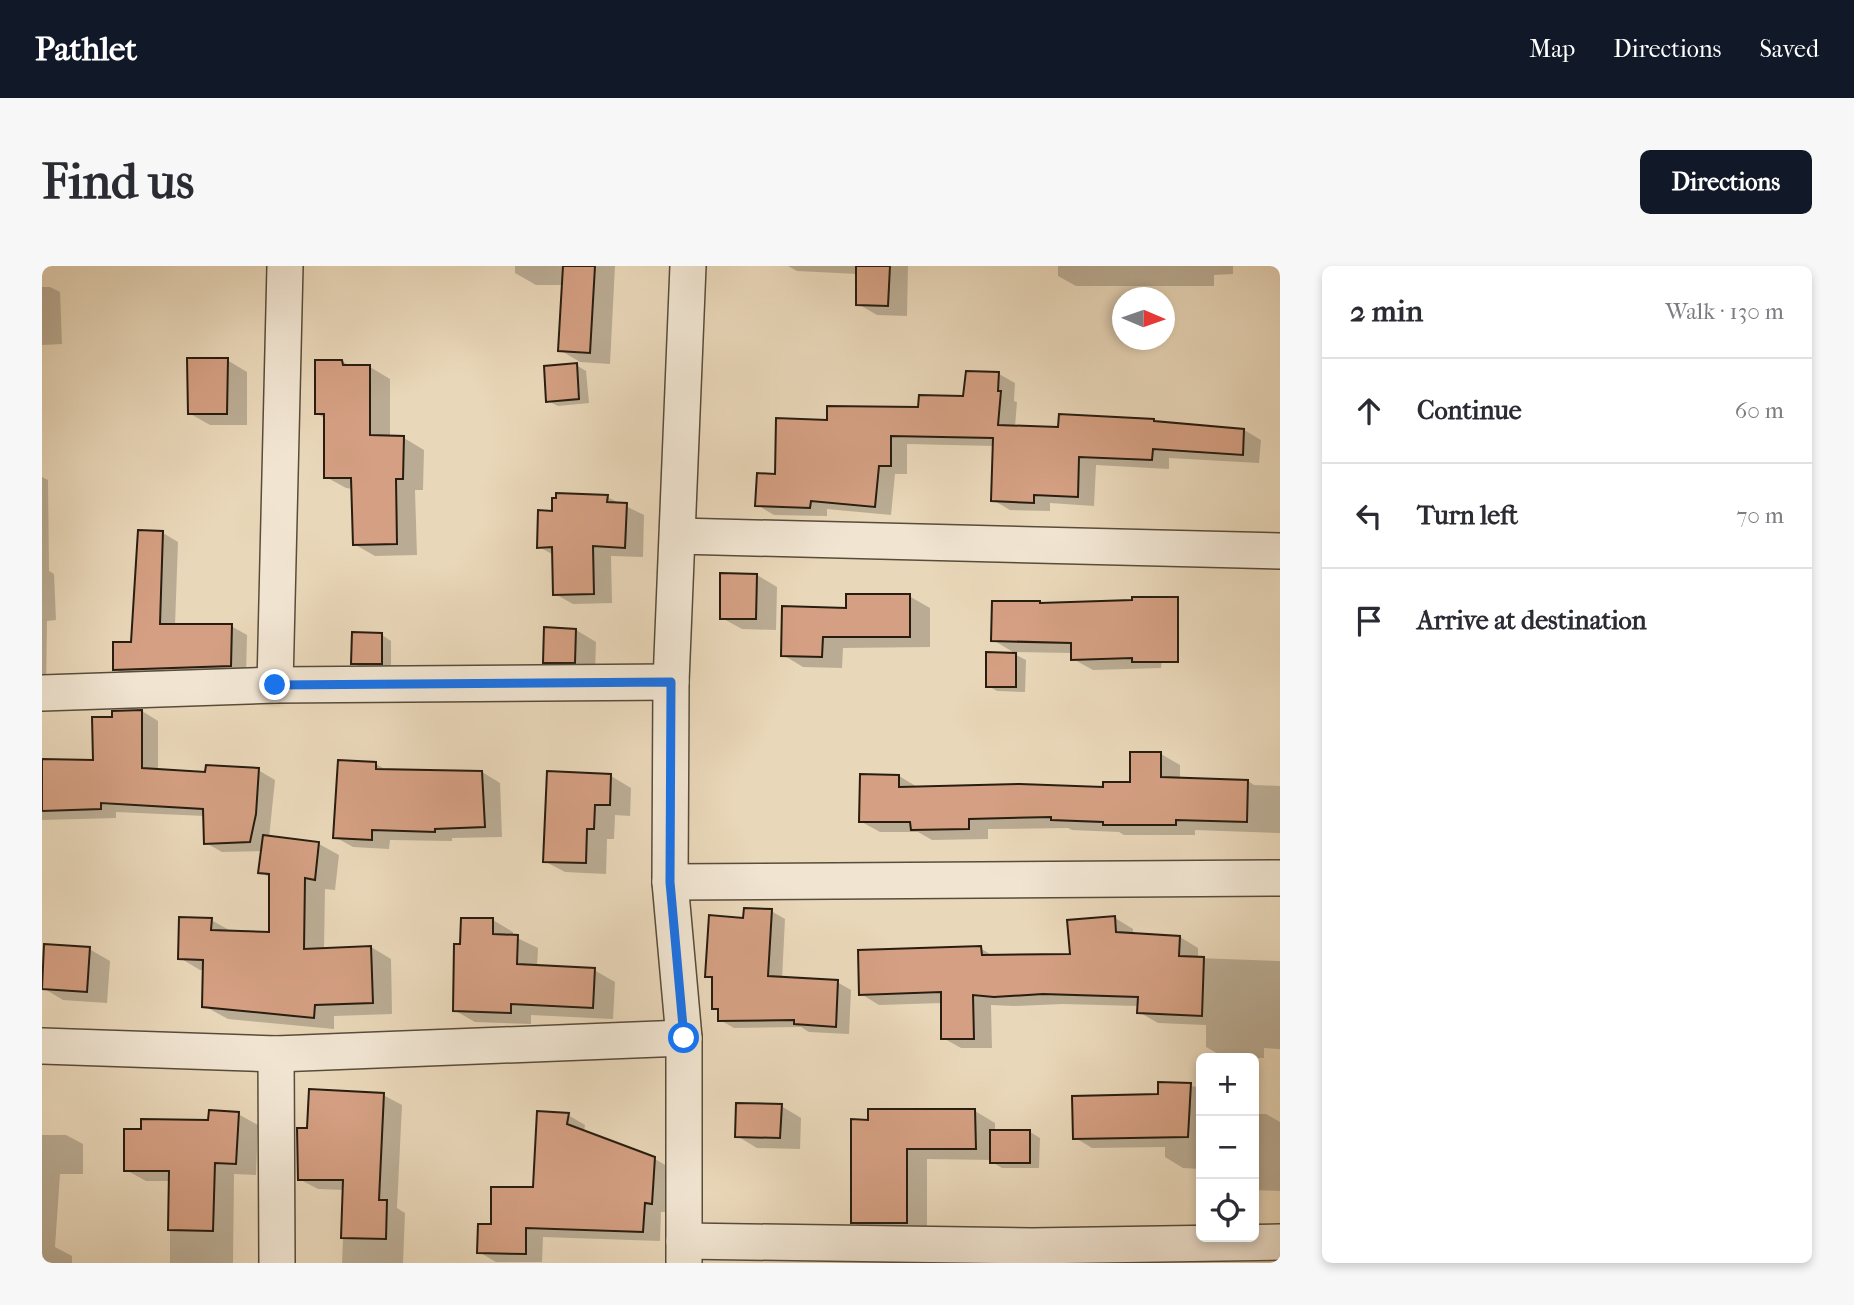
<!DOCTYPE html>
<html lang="en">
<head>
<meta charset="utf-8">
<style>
  body { margin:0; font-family:"IM FELL French Canon",serif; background:#f7f7f7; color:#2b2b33 }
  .controls { position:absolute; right:21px; bottom:21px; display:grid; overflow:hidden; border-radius:10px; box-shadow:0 4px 10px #0003 }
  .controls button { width:63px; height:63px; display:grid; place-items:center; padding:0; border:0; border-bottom:2px solid #e1e1e2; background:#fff; color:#2b2b33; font:35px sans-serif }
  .compass { position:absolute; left:1070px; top:21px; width:63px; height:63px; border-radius:50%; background:#fff; box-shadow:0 4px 10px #0003; rotate:92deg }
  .stop { position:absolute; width:21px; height:21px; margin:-16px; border:5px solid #1a73e8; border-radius:50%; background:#fff }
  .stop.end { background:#1a73e8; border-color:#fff; box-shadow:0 2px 7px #0008 }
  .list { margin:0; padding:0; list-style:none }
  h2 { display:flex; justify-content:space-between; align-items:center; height:91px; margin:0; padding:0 28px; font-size:30px }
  h2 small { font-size:23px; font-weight:400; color:#7c7c81 }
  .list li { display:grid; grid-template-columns:46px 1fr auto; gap:21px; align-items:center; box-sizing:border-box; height:105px; padding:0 28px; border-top:2px solid #e1e1e2 }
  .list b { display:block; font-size:26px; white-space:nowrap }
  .list em { font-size:23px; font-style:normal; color:#7c7c81 }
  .icon { flex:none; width:38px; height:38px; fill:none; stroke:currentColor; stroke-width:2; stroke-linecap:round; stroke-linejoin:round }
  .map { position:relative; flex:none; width:1238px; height:997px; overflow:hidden; border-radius:10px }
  header { display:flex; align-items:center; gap:42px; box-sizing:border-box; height:98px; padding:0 35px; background:#111827; color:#fff }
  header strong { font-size:33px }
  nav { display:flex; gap:38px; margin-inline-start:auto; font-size:24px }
  .intro { display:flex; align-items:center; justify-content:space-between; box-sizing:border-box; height:168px; padding:0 42px }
  h1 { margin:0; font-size:49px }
  .button { padding:18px 32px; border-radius:10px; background:#111827; color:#fff; font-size:24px; font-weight:700 }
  main { display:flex; gap:42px; padding:0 42px }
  aside { flex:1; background:#fff; border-radius:10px; box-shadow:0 4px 10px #0003 }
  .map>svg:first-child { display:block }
  .shadow { fill:#0003 }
  .building { fill:#d49f82; stroke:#281d10; stroke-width:2 }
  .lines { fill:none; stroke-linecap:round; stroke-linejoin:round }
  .minor-casing { stroke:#584c3a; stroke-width:38 }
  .minor { stroke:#f1e5d2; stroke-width:35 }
  .route { stroke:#1a73e8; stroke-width:9 }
</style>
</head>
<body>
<header>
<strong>Pathlet</strong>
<nav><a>Map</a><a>Directions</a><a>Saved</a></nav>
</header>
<div class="intro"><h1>Find us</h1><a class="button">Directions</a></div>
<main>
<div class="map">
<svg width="1238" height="997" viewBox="0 0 1238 997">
  <rect width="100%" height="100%" fill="#e9d7b9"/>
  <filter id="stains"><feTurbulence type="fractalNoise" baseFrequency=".00286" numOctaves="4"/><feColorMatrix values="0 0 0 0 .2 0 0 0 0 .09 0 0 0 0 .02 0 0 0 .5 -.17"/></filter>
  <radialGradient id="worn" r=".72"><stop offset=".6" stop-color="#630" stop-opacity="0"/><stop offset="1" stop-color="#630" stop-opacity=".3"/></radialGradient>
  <g class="shadow">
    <polygon points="473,0 573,0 568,98 538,96 518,84 521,19 494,19 473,7"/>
    <polygon points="746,0 866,0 865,50 835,49 816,38 816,8 755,5"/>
    <polygon points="1016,0 1191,0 1191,8 1172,9 1172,20 1034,20 1016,10"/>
    <polygon points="0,21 8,21 18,26 20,78 0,79"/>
    <polygon points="185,94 205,106 205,159 168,159 147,147"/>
    <polygon points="300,95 309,101 328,101 348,113 348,172 362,172 382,184 381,224 373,224 375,289 333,290 312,278 311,223 304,222 284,211 284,153 274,147"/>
    <polygon points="534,99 544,105 547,137 516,140 506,135"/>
    <polygon points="957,108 973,117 972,135 975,136 973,161 1018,163 1112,155 1116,157 1202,164 1219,174 1217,197 1127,192 1127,203 1054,199 1052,240 1008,237 1008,245 968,244 951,234 953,180 865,178 865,208 853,208 849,249 785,243 785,250 732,249 715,239 735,209 787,156 878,142 922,132"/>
    <polygon points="0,211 6,214 7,305 12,308 14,354 5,355 4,428 0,431"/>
    <polygon points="565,231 602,249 601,291 569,290 570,337 531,338 513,328 512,289 497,281 511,247"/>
    <polygon points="97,266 121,267 136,276 133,360 189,360 205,369 204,408 88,412 73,403 91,378"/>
    <polygon points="715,309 735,321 734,364 700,363 680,352"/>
    <polygon points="867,330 888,342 888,381 801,382 800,402 761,401 741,389 806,343"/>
    <polygon points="1000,339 1125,347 1119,402 1051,404 1031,393 1031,387 971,386 951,374"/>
    <polygon points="534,364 554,376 553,407 523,408 502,396"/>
    <polygon points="340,369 349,375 349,403 321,403 311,397"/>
    <polygon points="974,389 984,394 983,426 955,425 946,420"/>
    <polygon points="100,445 116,455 116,505 165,508 216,504 233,514 227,572 277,578 297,589 293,624 283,623 282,684 329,681 349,693 350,748 292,750 292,763 186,753 162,740 162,704 158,704 138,692 169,654 189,665 228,668 229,612 218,606 220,585 180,586 164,577 163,550 74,546 74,552 0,554 0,494 53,496 72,453 72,446"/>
    <polygon points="1119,488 1138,499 1138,513 1206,515 1212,519 1238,520 1238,567 1153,564 1153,569 1082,569 1077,566 1030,564 1026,562 946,563 946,573 890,574 876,566 838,566 818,555 857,510 877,522 1063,523 1090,518"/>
    <polygon points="334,498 346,505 440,506 458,517 460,571 410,572 410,575 348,574 347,583 311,581 293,571"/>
    <polygon points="569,510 589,522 588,550 573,549 572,573 565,573 564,608 523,606 502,595"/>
    <polygon points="729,645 743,653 740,713 795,716 809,724 807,768 767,766 759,761 692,762 678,754 678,746 672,742 672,714 665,710 703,654"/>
    <polygon points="1073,652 1091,663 1091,669 1138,671 1156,682 1156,692 1238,695 1238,783 1222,782 1222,792 1182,791 1164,781 1164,759 1116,757 1097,746 1097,740 1021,738 972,740 949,739 950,782 919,782 901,772 901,737 837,739 819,728 938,682 953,691 1030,690"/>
    <polygon points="451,654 471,666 471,670 496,682 495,701 552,704 573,716 571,753 489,749 489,758 433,756 412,744 419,680"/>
    <polygon points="47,683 68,695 65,737 21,734 1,722"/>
    <polygon points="1118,818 1159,821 1159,903 1141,902 1123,891 1123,881 1050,882 1032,871 1117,830"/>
    <polygon points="341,829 360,839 355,942 363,947 361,997 300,997 303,924 276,923 257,913 267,864"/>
    <polygon points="739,840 759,852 758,883 715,882 695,870"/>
    <polygon points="933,845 953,857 953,866 988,866 998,872 997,902 960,902 950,896 950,894 885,893 885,968 831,968 810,956 828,856"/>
    <polygon points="196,848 216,859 214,909 192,908 191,997 128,997 128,915 104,915 84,904 168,856"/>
    <polygon points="1212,848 1224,848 1238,856 1238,925 1212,924"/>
    <polygon points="526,849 543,859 542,866 613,893 630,903 627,946 619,946 618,975 501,971 500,996 454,996 437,986 451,960 492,923"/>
    <polygon points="0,869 24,869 41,878 41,908 18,908 13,981 30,990 30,997 0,997"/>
  </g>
  <g class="building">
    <polygon points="521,0 553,0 548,87 516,85"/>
    <polygon points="814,0 848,0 846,40 814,39"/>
    <polygon points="145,92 186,92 185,148 146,148"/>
    <polygon points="273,94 300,94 301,99 328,99 328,169 362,170 361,213 354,213 355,278 311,279 309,212 282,212 282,148 273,148"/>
    <polygon points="535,97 537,133 504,136 502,100"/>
    <polygon points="924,105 957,106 956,125 959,125 956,159 1016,161 1017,148 1112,153 1112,155 1202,163 1201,189 1111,183 1110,194 1037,191 1036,231 992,229 992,237 949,235 951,172 849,170 849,200 837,200 833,241 769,235 768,242 713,240 715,207 733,208 734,152 785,154 785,140 876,141 877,129 921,130"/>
    <polygon points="514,227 566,229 565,236 585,237 583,282 551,280 552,328 511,329 510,281 495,282 496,244 510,245 510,232 514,232"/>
    <polygon points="96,264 121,265 118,358 190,358 189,400 71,404 71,376 89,376"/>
    <polygon points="678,307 715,308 714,353 678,353"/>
    <polygon points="804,328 868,328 868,371 781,371 780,391 739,390 740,340 804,342"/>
    <polygon points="1090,331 1136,331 1136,396 1090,396 1090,392 1029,394 1029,377 949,375 950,335 998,335 998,337 1090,334"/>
    <polygon points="502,361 534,363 533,397 501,397"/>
    <polygon points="310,366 340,367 340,398 309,398"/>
    <polygon points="944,386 974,387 974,421 944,421"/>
    <polygon points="100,444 100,502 163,506 164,499 217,502 214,548 208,576 162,578 161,543 59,537 59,543 0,545 0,493 51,494 50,451 70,451 70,445"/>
    <polygon points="1088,486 1119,486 1119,511 1206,514 1205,556 1134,554 1134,559 1061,559 1061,556 1009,554 1009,551 927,553 927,563 869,564 868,556 817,556 818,508 857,509 857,521 978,518 1061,521 1061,516 1088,516"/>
    <polygon points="296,494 334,496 334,503 440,505 443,561 393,563 393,566 330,564 330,574 291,572"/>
    <polygon points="505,505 569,508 568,539 553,539 552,563 545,563 544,597 501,596"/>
    <polygon points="221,569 277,576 273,614 263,612 262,683 329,680 331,737 273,739 272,752 160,741 161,694 136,693 137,651 170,652 169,664 227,666 227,608 216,607"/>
    <polygon points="702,642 730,643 726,710 796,714 794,761 752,758 752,754 676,755 676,743 670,743 670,711 663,711 667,649 701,652"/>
    <polygon points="1073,650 1074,666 1138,670 1137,690 1162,691 1160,750 1095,747 1096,731 1001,728 952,731 931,729 932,773 899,773 899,726 817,729 816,684 939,680 940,689 1028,688 1025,654"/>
    <polygon points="419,652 451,652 451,668 476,669 475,698 553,702 551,742 469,738 469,747 411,745 412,678 418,678"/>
    <polygon points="2,678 48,681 45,726 0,723"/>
    <polygon points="1116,816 1149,817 1146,871 1031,873 1030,830 1116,828"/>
    <polygon points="267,823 342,827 337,934 345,934 344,973 299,972 301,914 256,914 255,862 265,862"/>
    <polygon points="694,837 740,838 738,872 693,871"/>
    <polygon points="826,843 933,843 934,883 865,883 865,957 809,957 809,853 826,854"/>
    <polygon points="167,844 197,846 194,898 173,897 171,965 126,964 127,905 82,905 82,863 99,863 99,853 166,854"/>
    <polygon points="495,845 527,847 525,858 613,891 610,938 603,937 601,966 484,962 484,988 435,987 436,958 449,958 449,921 491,921"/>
    <rect x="948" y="864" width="40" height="33"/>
  </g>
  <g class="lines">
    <defs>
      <g id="minor">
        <polyline points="636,270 1238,285"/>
        <polyline points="233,419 243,0"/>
        <polyline points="0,427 233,419 629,416"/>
        <polyline points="628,616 1238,612"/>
        <polyline points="0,780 234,788 642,772"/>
        <polyline points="234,788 235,997"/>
        <polyline points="642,975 990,980 1238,976"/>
        <polyline points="642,997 642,772 628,616 629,416 646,0"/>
      </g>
    </defs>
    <use href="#minor" class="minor-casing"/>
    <use href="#minor" class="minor"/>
  </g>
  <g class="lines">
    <polyline class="route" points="233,419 629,416 628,616 642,772"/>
  </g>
  <rect width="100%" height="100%" filter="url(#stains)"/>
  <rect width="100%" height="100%" fill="url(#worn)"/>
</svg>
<div class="controls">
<button>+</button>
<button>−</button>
<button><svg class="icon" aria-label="locate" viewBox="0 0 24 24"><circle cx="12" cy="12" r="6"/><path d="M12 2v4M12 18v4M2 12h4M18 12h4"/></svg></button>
</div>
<svg class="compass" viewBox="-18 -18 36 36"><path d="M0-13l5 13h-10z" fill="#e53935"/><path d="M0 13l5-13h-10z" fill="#7c7c81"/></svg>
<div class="stop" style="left:642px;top:772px"></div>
<div class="stop end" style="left:233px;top:419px"></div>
</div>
<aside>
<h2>2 min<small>Walk · 130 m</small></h2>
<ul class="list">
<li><svg class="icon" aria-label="ahead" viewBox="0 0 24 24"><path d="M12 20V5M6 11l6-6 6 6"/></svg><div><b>Continue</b></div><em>60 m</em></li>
<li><svg class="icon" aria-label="left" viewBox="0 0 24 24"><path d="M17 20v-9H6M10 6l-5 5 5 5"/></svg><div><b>Turn left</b></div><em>70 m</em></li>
<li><svg class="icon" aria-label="arrive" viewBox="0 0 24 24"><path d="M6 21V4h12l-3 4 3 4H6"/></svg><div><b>Arrive at destination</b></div></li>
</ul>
</aside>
</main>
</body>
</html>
